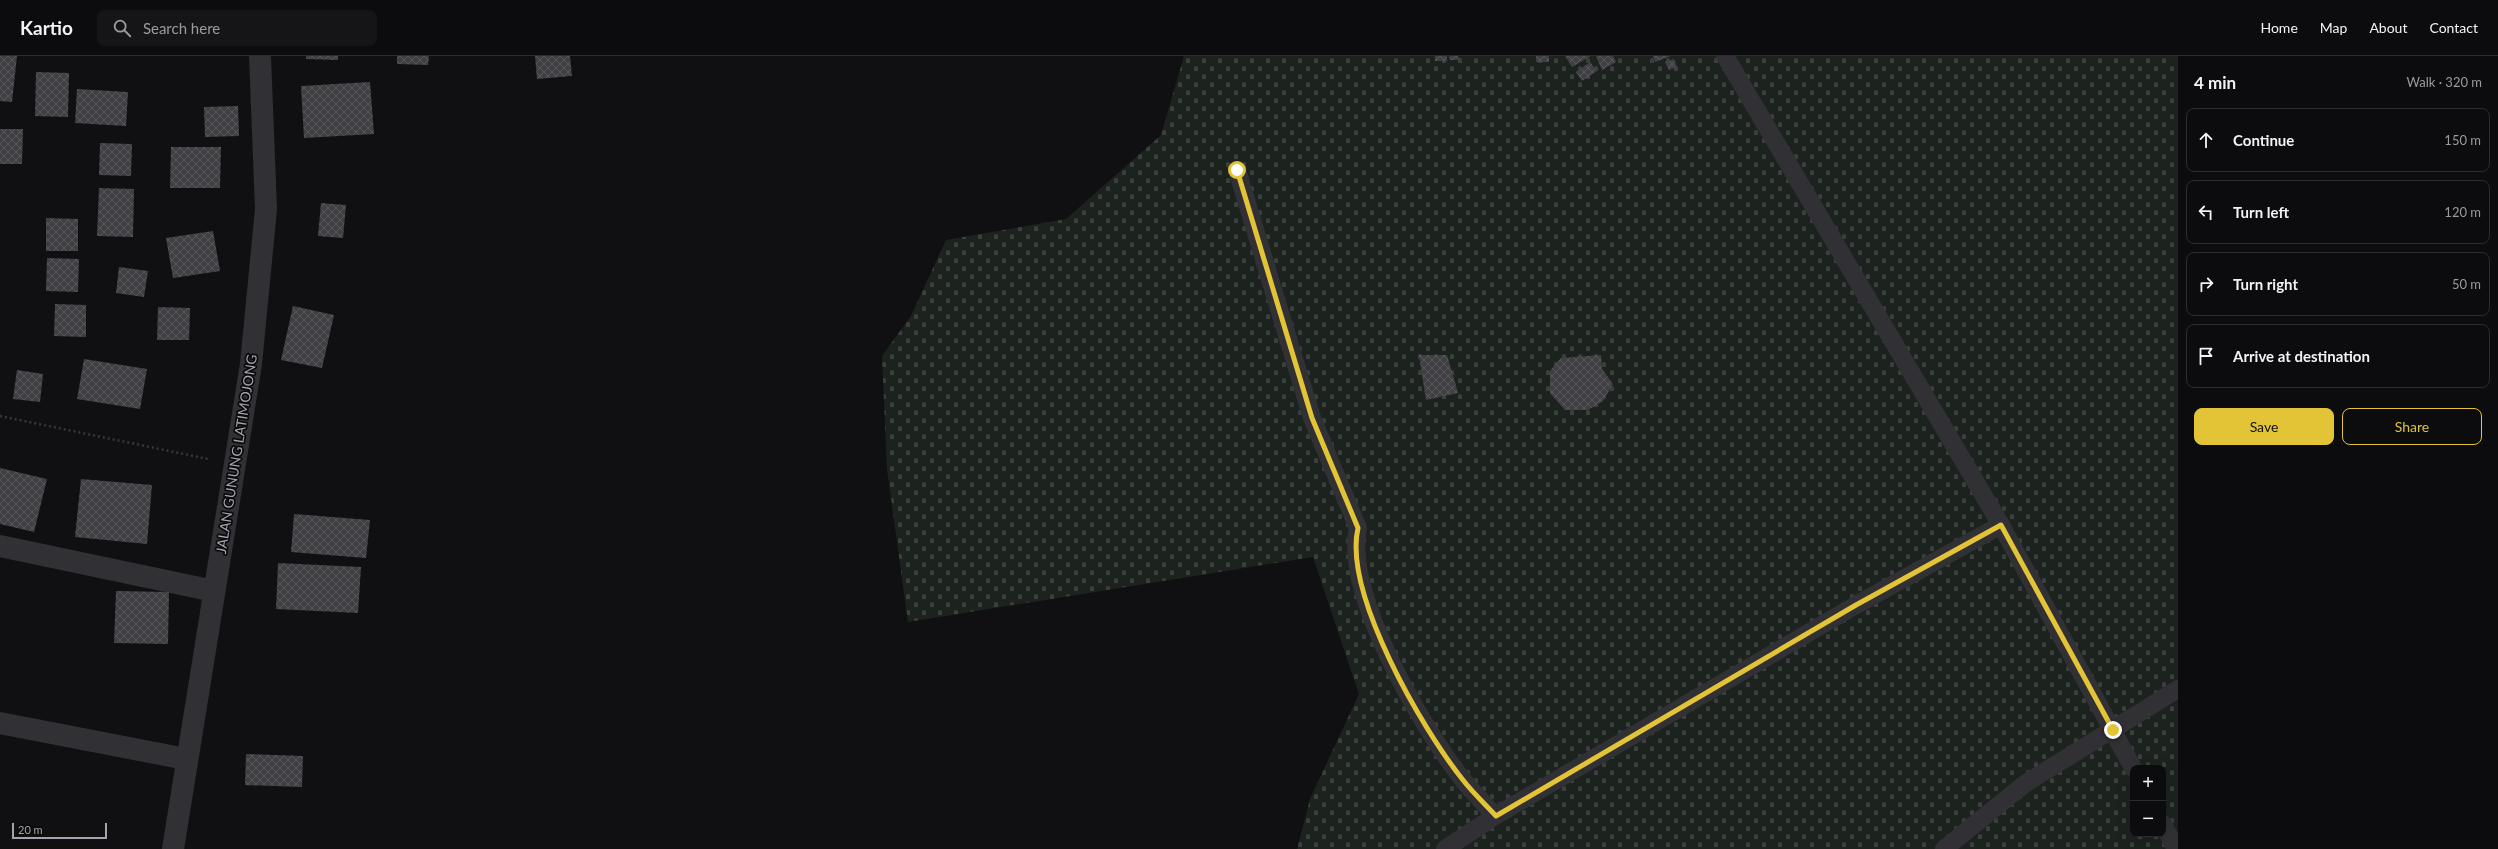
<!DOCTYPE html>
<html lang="en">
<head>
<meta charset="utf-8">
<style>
  body { margin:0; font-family:Lato,sans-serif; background:#151416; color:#f1f3f6 }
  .controls { position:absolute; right:12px; bottom:12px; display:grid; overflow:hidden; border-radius:8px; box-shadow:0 4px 16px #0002 }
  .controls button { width:36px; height:36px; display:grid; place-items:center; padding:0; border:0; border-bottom:1px solid #2c2b2e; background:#0c0b0d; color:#f1f3f6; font:20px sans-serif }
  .scale { position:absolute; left:12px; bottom:10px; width:95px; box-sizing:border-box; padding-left:4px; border:2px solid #a2a4b0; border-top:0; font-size:11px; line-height:14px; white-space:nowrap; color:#a2a4b0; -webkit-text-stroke:3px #0b0b0c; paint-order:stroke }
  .stop { position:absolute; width:12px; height:12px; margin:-9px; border:3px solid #e2c436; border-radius:50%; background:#fff }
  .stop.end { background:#e2c436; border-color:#fff; box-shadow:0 1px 4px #0008 }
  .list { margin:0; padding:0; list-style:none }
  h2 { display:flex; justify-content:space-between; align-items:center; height:52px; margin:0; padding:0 16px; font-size:17px }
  h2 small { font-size:13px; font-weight:400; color:#9a9b9d }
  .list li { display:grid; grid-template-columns:26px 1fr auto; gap:12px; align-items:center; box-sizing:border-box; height:64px; margin:0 8px 8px; padding:0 8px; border:1px solid #2c2b2e; border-radius:8px }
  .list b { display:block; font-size:15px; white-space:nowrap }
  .list em { font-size:13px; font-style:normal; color:#9a9b9d }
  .actions { display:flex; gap:8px; padding:12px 16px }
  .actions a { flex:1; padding:9px 0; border:1px solid #e2c436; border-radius:8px; text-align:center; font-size:14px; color:#e2c436 }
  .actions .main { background:#e2c436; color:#111 }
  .icon { flex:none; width:22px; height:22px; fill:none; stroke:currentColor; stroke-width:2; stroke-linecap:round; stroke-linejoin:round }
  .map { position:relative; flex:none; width:2178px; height:793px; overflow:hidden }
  header { display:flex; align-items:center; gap:24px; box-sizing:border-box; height:56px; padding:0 20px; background:#0c0b0d; border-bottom:1px solid #2c2b2e }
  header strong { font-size:19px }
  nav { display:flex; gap:22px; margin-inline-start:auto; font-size:14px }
  .search { width:280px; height:36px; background:#151416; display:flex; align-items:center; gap:10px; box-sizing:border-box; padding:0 14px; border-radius:8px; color:#9a9b9d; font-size:15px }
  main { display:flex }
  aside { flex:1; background:#0c0b0d }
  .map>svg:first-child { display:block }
  .cemetery { fill:url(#cemetery-stones); fill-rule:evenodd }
  .building { fill:url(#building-cross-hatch) }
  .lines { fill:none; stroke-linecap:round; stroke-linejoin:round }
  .path { stroke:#37373c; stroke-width:2.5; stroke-dasharray:2 3; stroke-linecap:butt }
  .lane { stroke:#313135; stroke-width:18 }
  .street { stroke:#313135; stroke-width:22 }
  .route { stroke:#e2c436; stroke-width:5 }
  .labels { text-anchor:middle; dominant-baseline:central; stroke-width:3.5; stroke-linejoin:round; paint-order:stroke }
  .street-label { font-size:14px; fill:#a2a4b0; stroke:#0b0b0c }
</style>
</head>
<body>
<header>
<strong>Kartio</strong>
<div class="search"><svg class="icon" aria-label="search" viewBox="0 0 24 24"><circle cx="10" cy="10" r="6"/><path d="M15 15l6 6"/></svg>Search here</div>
<nav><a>Home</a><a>Map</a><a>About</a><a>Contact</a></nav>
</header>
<main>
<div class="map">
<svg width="2178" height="793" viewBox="0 0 2178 793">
  <defs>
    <pattern id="cemetery-stones" width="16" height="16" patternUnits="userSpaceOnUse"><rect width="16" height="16" fill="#1c231e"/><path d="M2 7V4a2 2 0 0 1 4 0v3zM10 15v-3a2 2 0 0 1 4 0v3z" fill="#3a403c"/></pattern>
    <pattern id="building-cross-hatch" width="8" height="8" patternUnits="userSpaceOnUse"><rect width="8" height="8" fill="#3f3f44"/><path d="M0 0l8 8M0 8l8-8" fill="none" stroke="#58585c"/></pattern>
  </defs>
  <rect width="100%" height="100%" fill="#100f11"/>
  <path class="cemetery" d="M 1184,0 L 2178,0 L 2178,793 L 1297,793 L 1310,743 L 1359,638 L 1313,501 L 908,566 L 887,413 L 882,300 L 911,260 L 946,184 L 1066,163 L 1161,79 ZM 2133,712 L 2163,712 L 2163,778 L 2133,778 Z"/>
  <g class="building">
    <polygon points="0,0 17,0 12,46 0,45"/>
    <polygon points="306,0 338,0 338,4 306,3"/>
    <polygon points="397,0 429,0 428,9 397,8"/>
    <polygon points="535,0 570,0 572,20 537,23"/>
    <rect x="1435" y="0" width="12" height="5"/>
    <polygon points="1449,0 1458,0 1459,4 1450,4"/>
    <rect x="1536" y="0" width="13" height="6"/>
    <polygon points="1565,0 1591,0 1572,11"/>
    <polygon points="1596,0 1613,0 1616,6 1602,14"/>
    <polygon points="1653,0 1671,0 1655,6"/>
    <polygon points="1674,3 1677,11 1669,14 1665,6"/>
    <polygon points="1590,6 1597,15 1582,25 1576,16"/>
    <polygon points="36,16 69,17 68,61 35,60"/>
    <polygon points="370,26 374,78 304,82 301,30"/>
    <polygon points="77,33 128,36 126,70 75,67"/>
    <polygon points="238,50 239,80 205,81 204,51"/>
    <polygon points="0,73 23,73 22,108 0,108"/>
    <polygon points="100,87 132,88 131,120 99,119"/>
    <polygon points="171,91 221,91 220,132 170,132"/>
    <polygon points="99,132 134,133 133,181 97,180"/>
    <polygon points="321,147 346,149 343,182 318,180"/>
    <polygon points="46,162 78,163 78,195 46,195"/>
    <polygon points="213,175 220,215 173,222 166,182"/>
    <polygon points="47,202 79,203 78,236 46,235"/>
    <polygon points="119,211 148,215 144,241 116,237"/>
    <polygon points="55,248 86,249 86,281 54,280"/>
    <polygon points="293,250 334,259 322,312 281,304"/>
    <polygon points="158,251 190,252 189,284 157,284"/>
    <polygon points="1419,299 1447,299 1458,337 1426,344"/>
    <polygon points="1601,299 1602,313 1613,328 1603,345 1588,354 1565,354 1550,337 1550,315 1561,302"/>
    <polygon points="84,303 147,313 140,353 77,343"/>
    <polygon points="17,314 43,318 40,346 13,343"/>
    <polygon points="0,412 47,423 34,476 0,468"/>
    <polygon points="81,423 152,429 147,488 75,481"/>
    <polygon points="294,458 370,464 366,502 291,496"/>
    <polygon points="278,507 361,511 358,557 276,553"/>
    <polygon points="116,535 169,536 168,588 114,587"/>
    <polygon points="246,698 303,700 302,731 245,729"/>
  </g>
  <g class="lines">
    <polyline class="path" points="0,360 208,403"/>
    <g class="lane">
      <path d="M 1237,114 L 1312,362 L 1358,472 C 1343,537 1423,673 1463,724 C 1473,737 1485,748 1495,760 L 1856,549 L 2001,469 L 1725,0"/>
      <polyline points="2001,469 2133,712"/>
      <polyline points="2163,768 2176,793"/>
      <polyline points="1445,793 1495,760"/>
      <polyline points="1944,793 2026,727 2178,633"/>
    </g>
    <g class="street">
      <polyline points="0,490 214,535"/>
      <polyline points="0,667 186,703"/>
      <polyline points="173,793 251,308 266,153 260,0"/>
    </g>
  </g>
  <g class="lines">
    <path class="route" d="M 1237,114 L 1312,362 L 1358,472 C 1343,537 1422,673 1463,724 C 1473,737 1485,748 1496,760 L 1856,549 L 2001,469 L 2113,674"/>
  </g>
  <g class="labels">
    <g class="street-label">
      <text transform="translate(236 398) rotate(-81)">JALAN GUNUNG LATIMOJONG</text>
    </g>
  </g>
</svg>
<div class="controls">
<button>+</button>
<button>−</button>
</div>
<div class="scale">20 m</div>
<div class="stop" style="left:1237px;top:114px"></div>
<div class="stop end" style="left:2113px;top:674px"></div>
</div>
<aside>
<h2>4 min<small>Walk · 320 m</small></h2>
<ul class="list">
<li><svg class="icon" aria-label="ahead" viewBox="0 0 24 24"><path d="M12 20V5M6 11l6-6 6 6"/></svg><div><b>Continue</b></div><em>150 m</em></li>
<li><svg class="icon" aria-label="left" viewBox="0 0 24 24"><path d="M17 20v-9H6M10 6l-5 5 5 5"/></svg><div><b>Turn left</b></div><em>120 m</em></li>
<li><svg class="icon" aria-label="right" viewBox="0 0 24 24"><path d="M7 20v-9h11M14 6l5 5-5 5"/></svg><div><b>Turn right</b></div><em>50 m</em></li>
<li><svg class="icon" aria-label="arrive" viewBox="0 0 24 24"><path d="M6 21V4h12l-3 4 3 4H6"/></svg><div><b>Arrive at destination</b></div></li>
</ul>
<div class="actions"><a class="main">Save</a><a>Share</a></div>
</aside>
</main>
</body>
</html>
